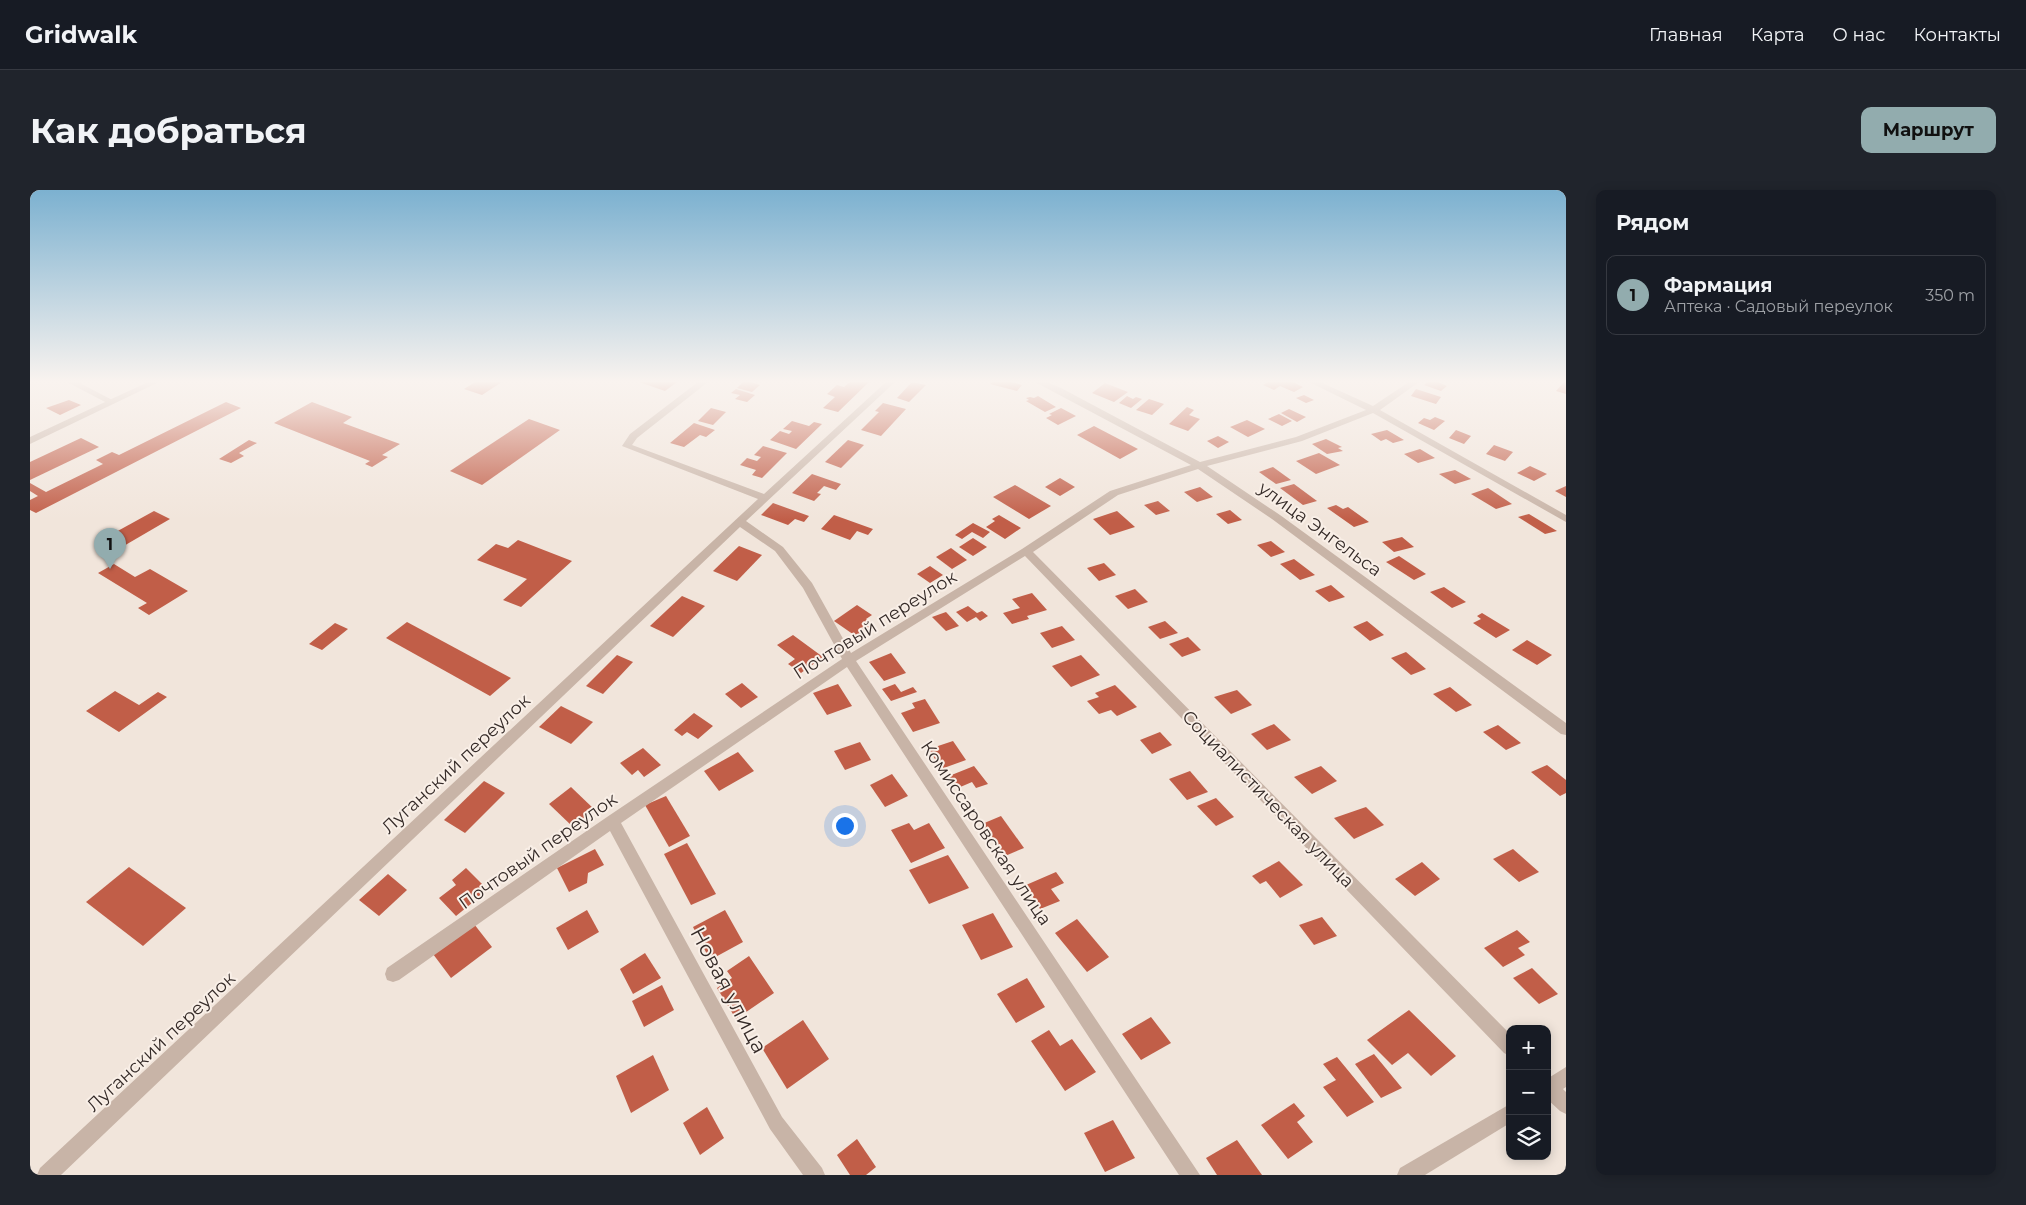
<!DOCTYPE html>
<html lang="ru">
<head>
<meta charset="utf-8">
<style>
  body { margin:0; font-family:Montserrat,sans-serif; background:#20242c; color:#f1f3f6 }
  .controls { position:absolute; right:15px; bottom:15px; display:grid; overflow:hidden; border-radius:10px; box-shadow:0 2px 12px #0003 }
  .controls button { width:45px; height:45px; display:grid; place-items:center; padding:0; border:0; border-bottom:1px solid #363941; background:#171b24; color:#f1f3f6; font:25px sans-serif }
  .you { position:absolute; left:814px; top:635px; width:18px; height:18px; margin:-12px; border:4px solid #fff; border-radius:50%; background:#1a73e8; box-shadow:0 0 0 8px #1a73e833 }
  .badge { display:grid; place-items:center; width:32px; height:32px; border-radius:50%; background:#92acae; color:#111; font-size:16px; font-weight:700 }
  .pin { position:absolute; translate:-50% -41px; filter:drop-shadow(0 1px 2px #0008) }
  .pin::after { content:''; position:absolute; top:26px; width:18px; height:15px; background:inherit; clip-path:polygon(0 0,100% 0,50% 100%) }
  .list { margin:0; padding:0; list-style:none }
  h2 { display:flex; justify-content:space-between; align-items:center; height:65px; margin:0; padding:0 20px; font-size:21px }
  h2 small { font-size:16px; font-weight:400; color:#9ea1a6 }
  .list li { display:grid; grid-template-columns:32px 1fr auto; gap:15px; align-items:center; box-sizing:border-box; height:80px; margin:0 10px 10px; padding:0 10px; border:1px solid #363941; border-radius:10px }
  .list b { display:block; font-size:19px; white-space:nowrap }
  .list p { margin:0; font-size:16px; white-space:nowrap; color:#9ea1a6 }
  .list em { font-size:16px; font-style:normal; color:#9ea1a6 }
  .icon { flex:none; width:28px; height:28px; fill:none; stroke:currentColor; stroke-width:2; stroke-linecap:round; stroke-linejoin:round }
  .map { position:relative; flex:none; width:1536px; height:985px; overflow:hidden; border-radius:10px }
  header { display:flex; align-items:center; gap:30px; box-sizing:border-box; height:70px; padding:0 25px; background:#171b24; border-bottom:1px solid #363941 }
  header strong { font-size:24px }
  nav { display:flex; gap:28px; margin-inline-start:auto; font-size:18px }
  .intro { display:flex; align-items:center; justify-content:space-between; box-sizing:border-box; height:120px; padding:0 30px }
  h1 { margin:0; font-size:35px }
  .button { padding:12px 22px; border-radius:10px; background:#92acae; color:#111; font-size:18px; font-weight:700 }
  main { display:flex; gap:30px; padding:0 30px }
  aside { flex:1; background:#171b24; border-radius:10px; box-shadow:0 2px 12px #0003 }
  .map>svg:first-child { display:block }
  .building { fill:#c15e48 }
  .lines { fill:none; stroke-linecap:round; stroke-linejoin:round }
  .minor { fill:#c8b4a7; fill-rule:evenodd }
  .tertiary { fill:#c8b4a7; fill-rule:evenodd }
  .labels { text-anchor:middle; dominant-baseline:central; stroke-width:4; stroke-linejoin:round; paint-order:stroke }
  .street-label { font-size:18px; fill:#352b28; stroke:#f9efe7 }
  .near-street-label { font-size:21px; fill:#352b28; stroke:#f9efe7 }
</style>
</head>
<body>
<header>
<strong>Gridwalk</strong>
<nav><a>Главная</a><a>Карта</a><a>О нас</a><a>Контакты</a></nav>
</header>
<div class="intro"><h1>Как добраться</h1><a class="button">Маршрут</a></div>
<main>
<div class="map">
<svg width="1536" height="985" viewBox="0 0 1536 985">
  <rect width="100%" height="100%" fill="#f1e5db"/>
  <g class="building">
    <polygon points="445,192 472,192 452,205 434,199"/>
    <polygon points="609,192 647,192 635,201"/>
    <polygon points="713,192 721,192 730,195 722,202 707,198"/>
    <polygon points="820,192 839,192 808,222 793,218 805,207 797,204 807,195 814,197"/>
    <polygon points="882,192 896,195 879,212 867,208"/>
    <polygon points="962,192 982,192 992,195 987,201 960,194"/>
    <polygon points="1238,192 1263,192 1273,197 1264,202 1250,196 1244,200 1233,195"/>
    <polygon points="1398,192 1408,192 1417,196 1411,201 1394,195"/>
    <polygon points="1534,192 1536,192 1536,204 1526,201"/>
    <polygon points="1075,193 1098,202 1084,212 1062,203"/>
    <polygon points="706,199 725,205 717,212 705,209 710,205 701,203"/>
    <polygon points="1386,199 1411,207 1406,214 1381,206"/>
    <polygon points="1274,205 1284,210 1276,213 1266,208"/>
    <polygon points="1008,206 1026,217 1015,222 996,211 999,210 996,208 1000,207 1004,208"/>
    <polygon points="1097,206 1103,209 1106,207 1112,209 1101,218 1089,213"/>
    <polygon points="1119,209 1134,214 1122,225 1106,220"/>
    <polygon points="39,210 51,215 30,225 16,218"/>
    <polygon points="196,212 211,218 6,323 0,320 0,310 8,306 0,301 0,293 16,302 73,274 66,270 82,262 89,265"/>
    <polygon points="282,212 322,227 313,233 370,254 352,265 358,267 342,277 335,274 340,271 244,233"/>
    <polygon points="853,213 876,219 851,246 831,240 849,222 845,221"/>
    <polygon points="1157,217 1164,220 1159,225 1170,229 1158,241 1139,234"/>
    <polygon points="681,218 696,222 683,235 668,231"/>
    <polygon points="1031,218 1046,226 1028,235 1016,228 1022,225 1019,224"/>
    <polygon points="1259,219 1276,227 1267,232 1251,223"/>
    <polygon points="1249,224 1262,231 1252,236 1238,229"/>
    <polygon points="1405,227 1415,231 1404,240 1388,233 1394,228 1400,230"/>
    <polygon points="499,229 530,240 452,295 420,281"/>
    <polygon points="1217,230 1235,239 1218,247 1200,237"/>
    <polygon points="762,231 779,236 784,232 792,234 766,259 740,250 750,241 759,244 762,241 753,239"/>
    <polygon points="664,233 685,240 676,247 670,245 654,257 640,253"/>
    <polygon points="1064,236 1108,259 1090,269 1047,245"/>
    <polygon points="1357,240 1374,250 1363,253 1356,249 1351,251 1341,244"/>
    <polygon points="1426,240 1441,246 1434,254 1419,248"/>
    <polygon points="1188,246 1199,252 1188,258 1177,251"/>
    <polygon points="51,248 69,257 0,290 0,272"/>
    <polygon points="1296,249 1312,257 1308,258 1313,261 1297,264 1282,254"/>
    <polygon points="219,250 227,253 209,263 214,266 201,273 189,269"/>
    <polygon points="818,250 834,255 811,278 795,272"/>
    <polygon points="1464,255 1483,262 1475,271 1456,264"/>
    <polygon points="733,256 757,263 732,288 722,285 726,280 710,275 717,268 727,271 731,267 724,265"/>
    <polygon points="1390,259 1405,268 1388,273 1374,264"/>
    <polygon points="1289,263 1310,275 1286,284 1266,271"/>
    <polygon points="1500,276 1517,284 1504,291 1487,283"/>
    <polygon points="1243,277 1261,290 1246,294 1229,282"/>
    <polygon points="1425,280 1441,289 1425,294 1409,284"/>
    <polygon points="782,284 811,294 806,300 794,296 787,303 791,304 784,311 762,303"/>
    <polygon points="1030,288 1045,297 1030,306 1015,297"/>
    <polygon points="1264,294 1287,311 1273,315 1250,298"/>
    <polygon points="985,295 1021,316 999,329 963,307"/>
    <polygon points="1536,296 1536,307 1525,301"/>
    <polygon points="1170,297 1183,307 1167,312 1154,302"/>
    <polygon points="1458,298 1482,314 1466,319 1441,304"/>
    <polygon points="1128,311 1140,321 1126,325 1114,315"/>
    <polygon points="743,313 779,326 774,332 765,329 758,335 731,325"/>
    <polygon points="1306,315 1313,319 1318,317 1339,332 1324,337 1297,318"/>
    <polygon points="1200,320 1212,330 1198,334 1186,324"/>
    <polygon points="124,321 140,329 92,357 75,348"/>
    <polygon points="1087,321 1105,337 1080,345 1063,329"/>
    <polygon points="1499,324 1527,341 1515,344 1488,327"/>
    <polygon points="804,325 843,339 838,345 827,341 820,350 791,339"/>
    <polygon points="969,325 991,338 975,349 956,337 965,331 962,329"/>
    <polygon points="943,333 960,342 953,348 942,342 932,349 925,345"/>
    <polygon points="1372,347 1384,357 1364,362 1352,352"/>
    <polygon points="943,348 957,357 943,366 929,357"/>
    <polygon points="488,350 542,371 491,417 473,410 497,389 447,370 466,354 478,358"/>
    <polygon points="1241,351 1255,362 1241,367 1227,355"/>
    <polygon points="709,356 732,365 707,391 683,381"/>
    <polygon points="921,358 937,370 922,379 906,367"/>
    <polygon points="1369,366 1396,384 1384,390 1356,372"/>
    <polygon points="1264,369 1285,385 1270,390 1250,374"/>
    <polygon points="1074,373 1086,385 1069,391 1057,378"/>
    <polygon points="84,374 105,387 120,379 158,401 119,425 108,418 117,413 68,383"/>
    <polygon points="900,376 913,385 900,393 887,384"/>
    <polygon points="1301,395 1315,407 1299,412 1285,401"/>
    <polygon points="1414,397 1436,412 1422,418 1400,402"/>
    <polygon points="1105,399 1118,412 1098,419 1085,406"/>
    <polygon points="1002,403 1017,420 997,426 999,429 982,434 973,423 990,418 982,409"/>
    <polygon points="652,406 675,416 643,447 620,436"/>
    <polygon points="827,415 842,425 836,429 844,434 827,447 804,431"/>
    <polygon points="938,416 947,423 952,421 958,426 950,431 946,427 937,432 926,422"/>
    <polygon points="916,422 929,436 916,441 902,427"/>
    <polygon points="1452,423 1480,440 1466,448 1443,433 1451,429 1447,426"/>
    <polygon points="1135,431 1148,443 1130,449 1118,437"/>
    <polygon points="1337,431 1354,445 1340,451 1323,437"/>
    <polygon points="377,432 481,488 460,506 356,448"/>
    <polygon points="305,433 318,439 292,460 279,454"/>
    <polygon points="1032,436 1045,450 1022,458 1010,443"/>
    <polygon points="763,445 793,467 771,483 758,474 765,469 747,455"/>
    <polygon points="1158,447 1171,460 1152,467 1139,454"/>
    <polygon points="1497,450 1522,465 1507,475 1482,460"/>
    <polygon points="1376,462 1396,479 1381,485 1361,468"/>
    <polygon points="861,463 876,483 854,491 839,472"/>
    <polygon points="587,465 603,472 573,504 556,496"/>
    <polygon points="1051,465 1070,485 1041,497 1022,476"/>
    <polygon points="712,493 728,507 711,518 695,504"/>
    <polygon points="808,494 822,516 797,525 783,503"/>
    <polygon points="865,494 871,502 883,497 887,502 861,511 852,499"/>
    <polygon points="1085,495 1107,517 1087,526 1081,520 1069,524 1057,511 1069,507 1065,503"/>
    <polygon points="1420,497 1442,515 1426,522 1403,504"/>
    <polygon points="1207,500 1222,515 1201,524 1184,507"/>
    <polygon points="85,501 109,515 128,502 137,507 89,542 56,521"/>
    <polygon points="895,509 910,533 883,542 871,523 885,518 882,513"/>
    <polygon points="531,516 563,532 541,554 509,537"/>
    <polygon points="664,523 683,536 668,549 657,542 652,546 644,540"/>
    <polygon points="1244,534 1261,550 1237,560 1221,544"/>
    <polygon points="1468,535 1491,553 1476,560 1453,542"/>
    <polygon points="1130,542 1142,555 1122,564 1110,550"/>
    <polygon points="923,551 936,570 911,579 899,559"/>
    <polygon points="830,552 841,570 815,580 804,561"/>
    <polygon points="613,558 631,575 614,587 608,580 602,585 590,573"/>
    <polygon points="708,562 724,581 689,601 674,581"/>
    <polygon points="1517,575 1536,590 1536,603 1530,606 1501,582"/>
    <polygon points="944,576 958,594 946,598 942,592 928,598 919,586"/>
    <polygon points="1291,576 1307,591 1282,604 1264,587"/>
    <polygon points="1160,581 1178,602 1157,610 1139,589"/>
    <polygon points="862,584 878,606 855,617 840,595"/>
    <polygon points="454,591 475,603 435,643 414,630"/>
    <polygon points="541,597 565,620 543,637 519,614"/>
    <polygon points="636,606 660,646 639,657 615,615"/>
    <polygon points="1186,608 1204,627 1186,636 1167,616"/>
    <polygon points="1336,617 1354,635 1324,649 1304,628"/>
    <polygon points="971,626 994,658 975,666 952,634"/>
    <polygon points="879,633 884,640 899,633 915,658 881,673 861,640"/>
    <polygon points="657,653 686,704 661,715 634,664"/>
    <polygon points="565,659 574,675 558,683 557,693 539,702 527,678"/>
    <polygon points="1483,659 1509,682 1489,692 1463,669"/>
    <polygon points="918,665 939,698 899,714 879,680"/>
    <polygon points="1249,671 1273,695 1250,708 1236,691 1230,694 1222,686"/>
    <polygon points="1392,672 1410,689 1385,706 1365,689"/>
    <polygon points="99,677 156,718 113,756 56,712"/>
    <polygon points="436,678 458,700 426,726 409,708 426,695 422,690"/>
    <polygon points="1026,682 1034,693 1021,699 1030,711 1010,719 996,695"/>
    <polygon points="358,684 377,700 349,726 329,710"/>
    <polygon points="557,720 569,742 538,760 526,738"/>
    <polygon points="695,720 713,752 680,770 663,737"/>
    <polygon points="963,723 983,757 951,770 932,735"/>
    <polygon points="1292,727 1307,746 1284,755 1269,735"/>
    <polygon points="1047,729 1079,767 1057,782 1025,743"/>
    <polygon points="444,734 462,757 421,788 403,764"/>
    <polygon points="1487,740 1500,752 1488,758 1495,765 1473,777 1454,758"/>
    <polygon points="615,763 631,788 603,804 590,779"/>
    <polygon points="719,766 744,803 706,829 687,798 702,788 697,781"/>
    <polygon points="1502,778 1528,804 1509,814 1483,788"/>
    <polygon points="997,788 1015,817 986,833 967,804"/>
    <polygon points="632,795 644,820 614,837 602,811"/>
    <polygon points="1379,820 1426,866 1401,886 1378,863 1362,875 1337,850"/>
    <polygon points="1121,827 1141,853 1111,870 1092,844"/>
    <polygon points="773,830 799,869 757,899 732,858"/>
    <polygon points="1019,840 1030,856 1042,849 1066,882 1035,901 1001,851"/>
    <polygon points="1344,864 1372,898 1351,908 1325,874"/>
    <polygon points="623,865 639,900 601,923 586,886"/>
    <polygon points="1307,867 1344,912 1317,927 1293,897 1306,890 1293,874"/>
    <polygon points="1264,913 1275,926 1267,932 1283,952 1258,969 1231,935"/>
    <polygon points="677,917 694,948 670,965 653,933"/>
    <polygon points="1083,930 1105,968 1075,982 1054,943"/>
    <polygon points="827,949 846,977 836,985 820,985 807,965"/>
    <polygon points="1207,950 1232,985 1187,985 1176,968"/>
  </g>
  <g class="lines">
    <g class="minor">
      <polygon points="37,192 48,192 86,212 79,214"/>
      <polygon points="668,192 678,192 607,248 602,255 734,304 856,192 865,192 716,331 753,357 782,393 821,463 992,359 1080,301 1161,275 1005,192 1017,192 1031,198 1170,272 1266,247 1336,220 1279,192 1290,192 1343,216 1379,192 1389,192 1350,220 1536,325 1536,332 1343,223 1272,251 1177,276 1250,325 1536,533 1536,545 1531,544 1242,329 1168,279 1088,305 1003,362 1480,844 1480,866 1474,863 995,366 826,471 1170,985 1149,985 817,477 591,633 752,927 792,978 795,985 773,985 740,939 580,641 369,790 363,792 357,790 355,784 357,778 577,627 812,469 773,398 745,361 710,337 31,985 7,985 10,978 728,309 592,256 600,244"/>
      <polygon points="1536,877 1536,897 1533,899 1536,902 1536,924 1530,921 1517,909 1517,886 1520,887"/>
      <polygon points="1480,914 1480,933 1395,985 1367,985 1370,978"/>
    </g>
    <polygon class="tertiary" points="118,192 129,192 0,254 0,247"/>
  </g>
  <linearGradient id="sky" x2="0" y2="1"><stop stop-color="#7cb1d0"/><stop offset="0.58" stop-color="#f9f3ef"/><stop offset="1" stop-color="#f9f3ef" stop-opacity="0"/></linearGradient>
  <rect width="1536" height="330" fill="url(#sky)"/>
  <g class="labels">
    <g class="street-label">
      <text transform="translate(1290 339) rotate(36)">улица Энгельса</text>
      <text transform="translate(845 435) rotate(-32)">Почтовый переулок</text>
      <text transform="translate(426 574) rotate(-43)">Луганский переулок</text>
      <text transform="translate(1238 609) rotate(46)">Социалистическая улица</text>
      <text transform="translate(956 643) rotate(56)">Комиссаровская улица</text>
      <text transform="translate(508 661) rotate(-35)">Почтовый переулок</text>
      <text transform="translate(131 852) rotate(-43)">Луганский переулок</text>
    </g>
    <g class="near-street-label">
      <text transform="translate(699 800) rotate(62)">Новая улица</text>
    </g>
  </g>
</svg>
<div class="controls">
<button>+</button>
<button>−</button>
<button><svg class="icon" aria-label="layers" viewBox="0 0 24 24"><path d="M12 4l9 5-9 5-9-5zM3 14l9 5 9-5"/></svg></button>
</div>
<div class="you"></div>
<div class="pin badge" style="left:80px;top:379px">1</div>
</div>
<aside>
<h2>Рядом<small></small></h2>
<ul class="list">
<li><span class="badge">1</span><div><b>Фармация</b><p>Аптека · Садовый переулок</p></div><em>350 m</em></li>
</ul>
</aside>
</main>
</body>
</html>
